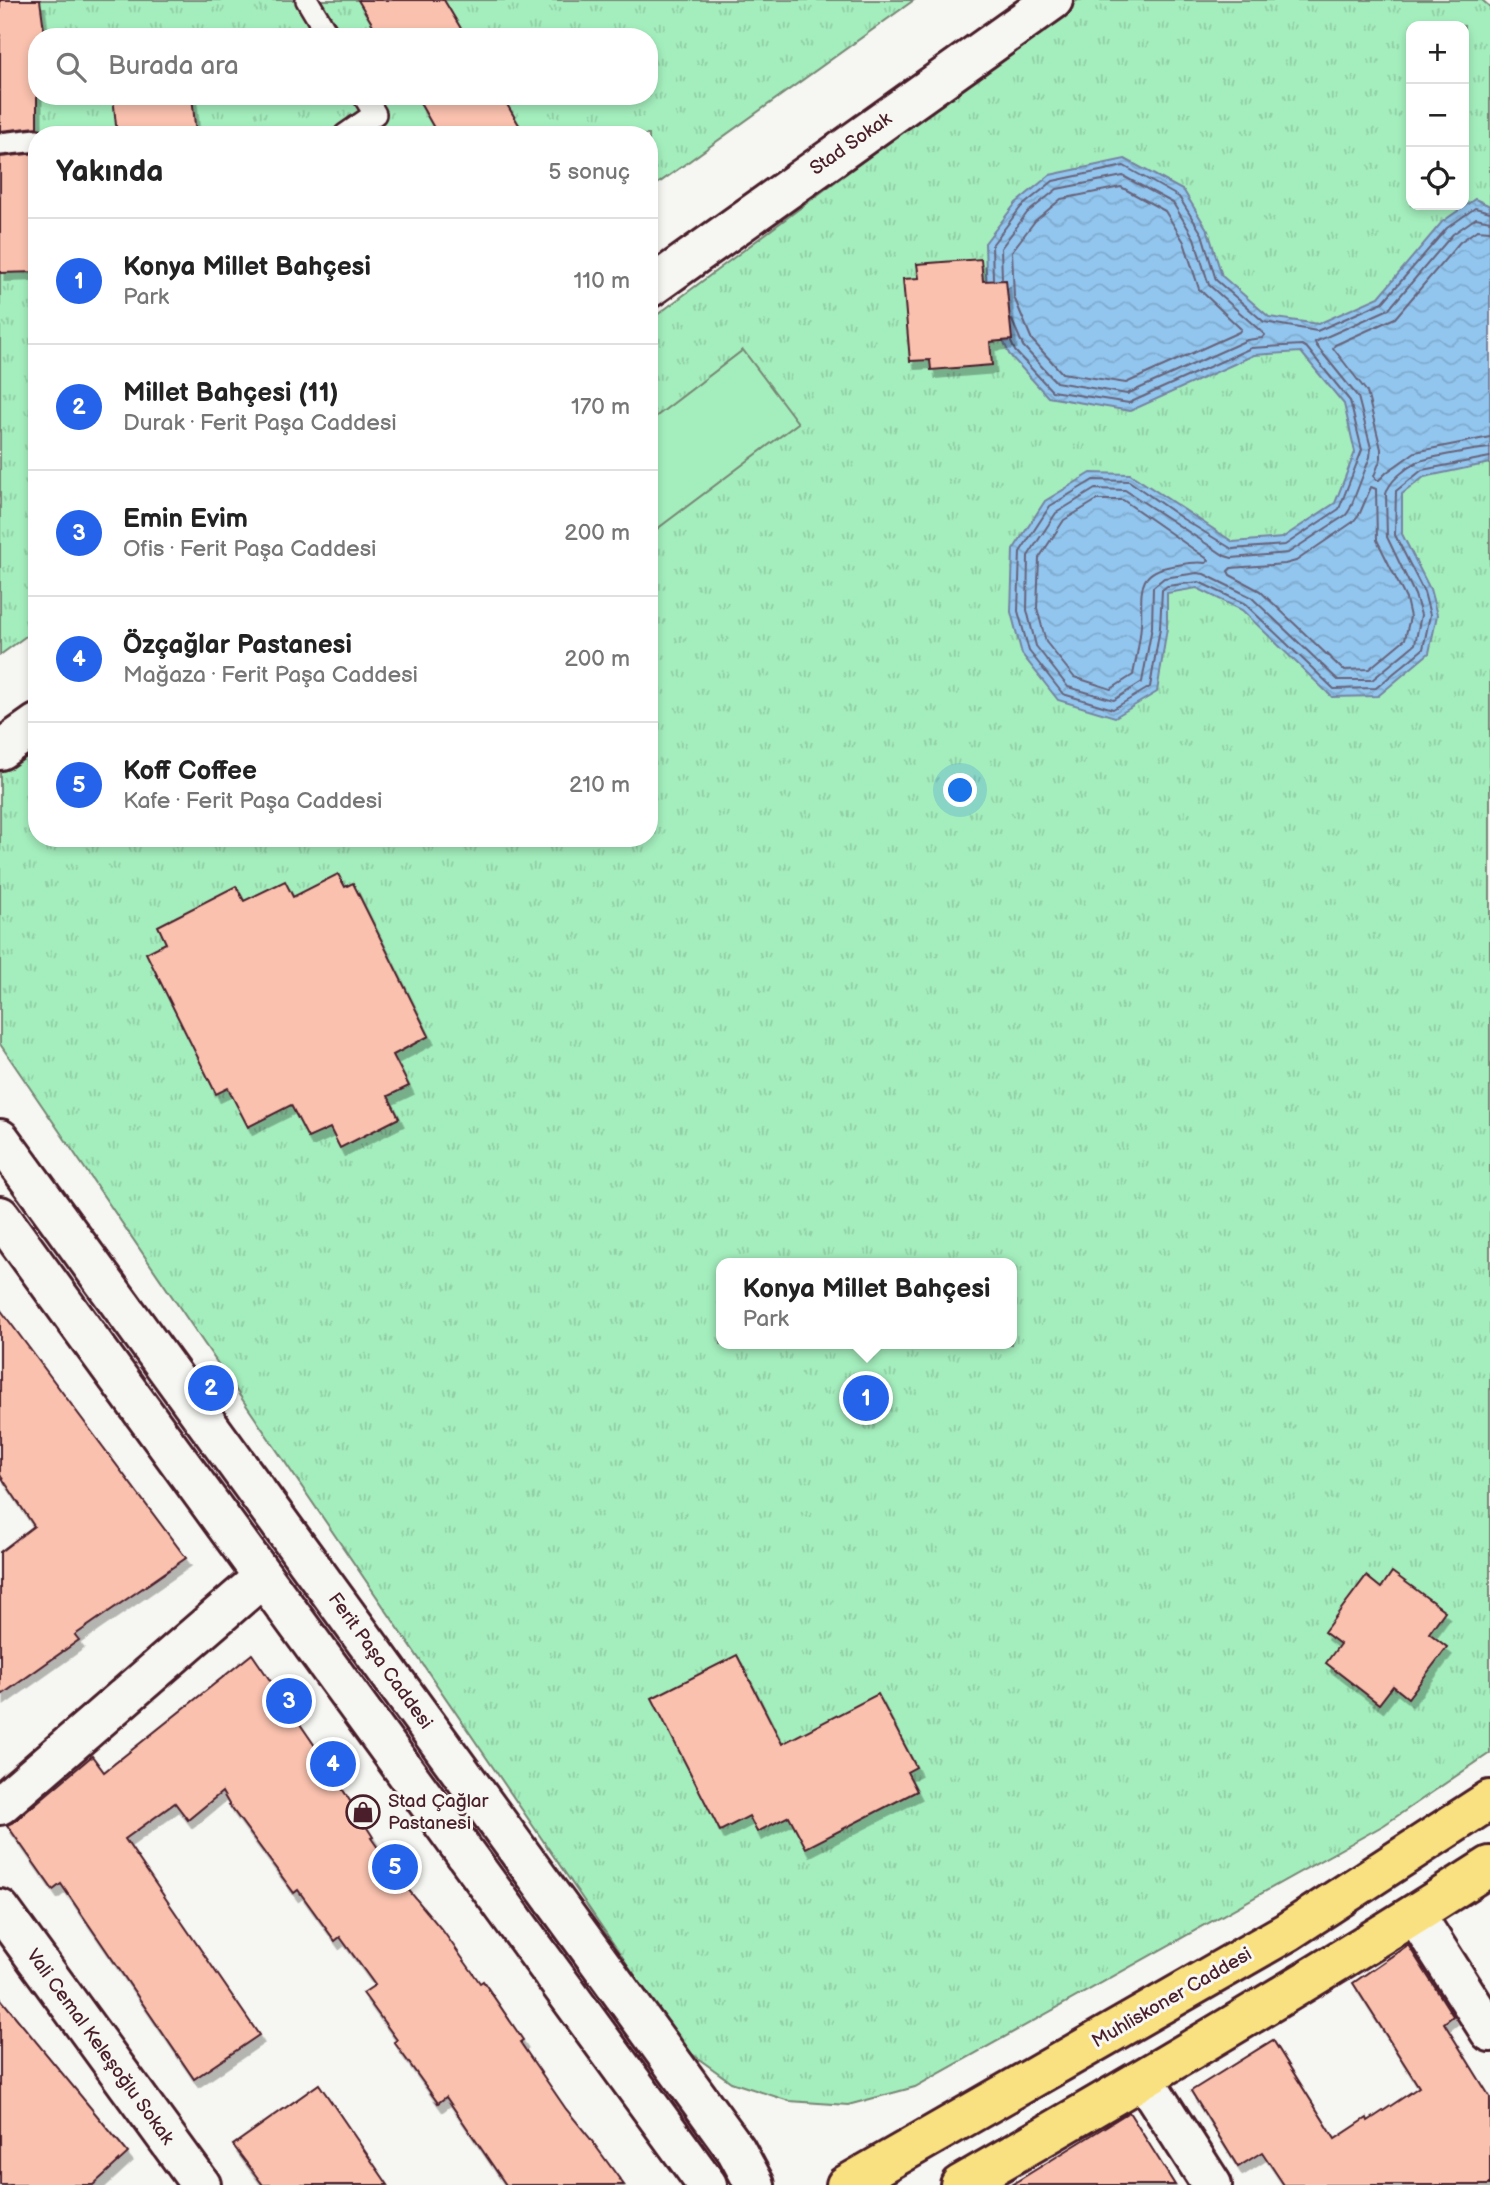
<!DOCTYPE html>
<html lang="tr">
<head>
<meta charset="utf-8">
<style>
  body { margin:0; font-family:"Balsamiq Sans",sans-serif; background:#f2f2f2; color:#222 }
  .controls { position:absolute; right:21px; top:21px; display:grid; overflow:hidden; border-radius:14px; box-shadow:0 4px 10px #0003 }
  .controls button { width:63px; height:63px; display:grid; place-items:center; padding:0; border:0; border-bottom:2px solid #e0e0e0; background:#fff; color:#222; font:35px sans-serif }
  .you { position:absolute; left:961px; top:791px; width:24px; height:24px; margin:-18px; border:5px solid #fff; border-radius:50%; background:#1a73e8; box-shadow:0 0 0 10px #1a73e833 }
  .badge { display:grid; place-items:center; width:46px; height:46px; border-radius:50%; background:#2563eb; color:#fff; font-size:23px; font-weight:700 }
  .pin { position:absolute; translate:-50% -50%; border:4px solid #fff; box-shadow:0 2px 7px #0006 }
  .popup { position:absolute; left:716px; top:1258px; width:301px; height:91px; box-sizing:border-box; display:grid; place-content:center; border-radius:14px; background:#fff; filter:drop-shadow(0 2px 5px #0005); font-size:23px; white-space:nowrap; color:#767676 }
  .popup b { font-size:26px; color:#222 }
  .popup::after { content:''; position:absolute; left:50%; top:100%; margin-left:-14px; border:14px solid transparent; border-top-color:#fff }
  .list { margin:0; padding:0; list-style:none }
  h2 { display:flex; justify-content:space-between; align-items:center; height:91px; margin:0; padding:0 28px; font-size:30px }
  h2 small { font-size:23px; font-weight:400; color:#767676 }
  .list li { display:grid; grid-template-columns:46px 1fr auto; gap:21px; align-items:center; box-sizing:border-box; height:126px; padding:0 28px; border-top:2px solid #e0e0e0 }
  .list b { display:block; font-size:26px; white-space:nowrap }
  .list p { margin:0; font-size:23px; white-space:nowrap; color:#767676 }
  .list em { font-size:23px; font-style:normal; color:#767676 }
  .icon { flex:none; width:38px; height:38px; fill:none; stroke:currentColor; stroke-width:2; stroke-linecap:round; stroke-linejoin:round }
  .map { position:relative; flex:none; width:1490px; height:2185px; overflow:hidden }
  .search { position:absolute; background:#fff; box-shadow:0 4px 10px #0003; left:28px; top:28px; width:630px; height:77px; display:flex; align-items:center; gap:18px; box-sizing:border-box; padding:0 24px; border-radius:28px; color:#767676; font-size:26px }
  .panel { position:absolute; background:#fff; box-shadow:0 4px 10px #0003; left:28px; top:126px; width:630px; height:721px; border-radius:28px }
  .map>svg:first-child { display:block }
  .grass { fill:url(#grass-tufts); stroke:#778674; stroke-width:2; fill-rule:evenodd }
  .pitch { fill:#a4eebd; stroke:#778674; stroke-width:2 }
  .water { fill:url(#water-waves); stroke:#7583a1; stroke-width:2 }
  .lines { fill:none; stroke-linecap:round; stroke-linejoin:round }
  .shore { stroke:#676279; stroke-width:2 }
  .building { fill:#f9c1ae; stroke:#4a1f2b; stroke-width:2; filter:url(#shadow) }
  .lane-casing { stroke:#4a1f2b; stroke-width:26 }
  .street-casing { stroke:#4a1f2b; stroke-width:44 }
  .secondary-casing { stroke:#4a1f2b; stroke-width:44 }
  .primary-casing { stroke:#4a1f2b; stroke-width:44 }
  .lane { stroke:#f6f6f2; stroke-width:21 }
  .street { stroke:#f6f6f2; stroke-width:38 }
  .secondary { stroke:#f6f6f2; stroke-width:38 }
  .primary { stroke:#f9e181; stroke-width:38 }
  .labels { text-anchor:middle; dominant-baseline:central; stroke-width:6; stroke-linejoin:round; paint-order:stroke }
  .street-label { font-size:19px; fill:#4a1f2b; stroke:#f6f6f2 }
  .poi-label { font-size:19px; fill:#4a1f2b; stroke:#f6f6f2; text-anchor:start }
</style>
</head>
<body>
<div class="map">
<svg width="1490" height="2185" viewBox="0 0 1490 2185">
  <defs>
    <pattern id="grass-tufts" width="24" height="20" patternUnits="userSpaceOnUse" patternTransform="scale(1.75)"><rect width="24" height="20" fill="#a4eebd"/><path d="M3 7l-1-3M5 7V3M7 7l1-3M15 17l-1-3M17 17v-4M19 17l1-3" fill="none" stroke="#8fcca3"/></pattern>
    <pattern id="water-waves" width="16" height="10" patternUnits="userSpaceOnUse" patternTransform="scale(1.75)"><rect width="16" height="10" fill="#92c6ef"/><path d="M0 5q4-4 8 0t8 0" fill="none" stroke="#7faacd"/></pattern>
    <filter id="shadow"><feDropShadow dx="4.5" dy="8" stdDeviation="0" flood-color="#0004"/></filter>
  </defs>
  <rect width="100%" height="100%" fill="#f6f6f2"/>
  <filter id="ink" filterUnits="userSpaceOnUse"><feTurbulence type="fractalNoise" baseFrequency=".0143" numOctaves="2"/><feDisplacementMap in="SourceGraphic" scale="14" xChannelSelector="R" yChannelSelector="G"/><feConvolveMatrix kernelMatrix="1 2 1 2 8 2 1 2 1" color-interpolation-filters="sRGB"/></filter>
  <g filter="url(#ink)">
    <g class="grass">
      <path d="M 0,0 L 914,0 L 649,190 L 649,135 L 37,135 L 37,628 L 0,655 ZM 37,37 L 649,37 L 649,96 L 37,96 Z"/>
      <path d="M 1078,0 L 1482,0 L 1490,7 L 1490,1753 L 1384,1825 L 915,2087 L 848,2105 L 789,2101 L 731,2082 L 685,2049 L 0,1044 L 0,771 L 37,744 L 37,838 L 649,838 L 649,321 ZM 1411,26 L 1464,26 L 1464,205 L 1411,205 ZM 721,1263 L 1011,1263 L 1011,1344 L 721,1344 Z"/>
    </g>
    <polygon class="pitch" points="743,350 798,423 649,535 649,422"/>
    <polygon class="water" points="1125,159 1184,191 1208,231 1222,276 1269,317 1318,324 1379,297 1442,222 1475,199 1490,206 1490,463 1424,477 1402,494 1402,534 1430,589 1437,615 1429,653 1378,696 1332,697 1242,610 1197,588 1167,593 1167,628 1157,692 1115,717 1058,700 1022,654 1011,612 1013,550 1045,501 1091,473 1130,474 1233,542 1282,538 1335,503 1355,452 1344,404 1301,352 1254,355 1130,411 1048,397 1009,354 987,302 985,243 1016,203 1050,175"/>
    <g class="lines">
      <g class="shore">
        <polygon points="1121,187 1165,211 1184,242 1199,289 1241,329 1239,332 1126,383 1062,373 1032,340 1014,297 1012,251 1035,221 1061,199"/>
        <path d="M 1490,221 L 1476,218 L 1453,234 L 1389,309 L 1315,342 L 1316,345 L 1358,397 L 1371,448 L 1370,457 L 1350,509 L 1346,515 L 1288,553 L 1232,558 L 1225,556 L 1125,490 L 1095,489 L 1056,513 L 1028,556 L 1027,610 L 1036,646 L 1068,687 L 1114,700 L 1142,682 L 1152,627 L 1153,587 L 1164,578 L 1197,573 L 1204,574 L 1251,597 L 1338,680 L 1372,680 L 1415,644 L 1421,615 L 1415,595 L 1387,537 L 1386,494 C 1389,481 1406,468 1417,462 C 1430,457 1476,449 1490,448"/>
        <polyline points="1490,231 1477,230 1460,242 1395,318 1335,345 1333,348 1367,392 1381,449 1381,458 1374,476 1376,480 1379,480 1387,472 1415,452 1490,437"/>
        <polyline points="1002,278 1001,248 1027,213 1057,189 1123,176 1173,203 1194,238 1209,285 1265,335 1262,338 1247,340 1127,394 1056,382 1023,346 1012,320"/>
        <polyline points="993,279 992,245 1021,207 1053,181 1124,166 1179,197 1202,234 1216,280 1264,322 1317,331 1383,302 1447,228 1475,208 1490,212"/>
        <polyline points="1011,342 1015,351 1052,391 1129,403 1251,348 1302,345 1307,348 1350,401 1362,450 1339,509 1285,545 1232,549 1183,519 1129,481 1093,480 1050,506 1020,552 1018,611 1029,651 1063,694 1113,709 1150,687 1160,628 1162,590 1167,586 1199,582 1245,604 1334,689 1376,688 1423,649 1430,615 1424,592 1395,535 1396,491 1422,470 1490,457"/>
        <polygon points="1371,487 1376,489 1377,540 1406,599 1410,617 1405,639 1369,669 1343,670 1260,591 1230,575 1228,571 1231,568 1285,564 1296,561 1353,522 1360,513"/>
        <path d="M 1097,500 L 1123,500 L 1209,560 L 1206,563 C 1194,561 1184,564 1172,566 C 1133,572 1143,596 1141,625 C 1140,642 1136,659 1133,675 L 1111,689 L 1074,677 L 1046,642 L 1037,608 L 1039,558 L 1064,520 Z"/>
      </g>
    </g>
    <g class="building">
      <polygon points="0,0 40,0 45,37 37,37 37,127 0,131"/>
      <polygon points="358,0 444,0 466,37 380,37"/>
      <polygon points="113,96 192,96 196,135 117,135"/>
      <polygon points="416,96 502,96 525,135 438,135"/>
      <polygon points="37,153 37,272 0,273 0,157"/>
      <polygon points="981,259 983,281 1006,280 1012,340 990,342 992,365 931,370 930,360 910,361 903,279 919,278 917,264"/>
      <polygon points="338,874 345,887 353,883 429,1036 393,1055 409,1086 388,1096 399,1118 340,1148 330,1128 308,1138 291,1105 248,1127 228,1088 216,1094 146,953 166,943 158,926 236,886 244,901 285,881 293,897"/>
      <polygon points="0,1309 186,1558 75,1635 79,1640 0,1696 0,1552 34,1526 0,1475"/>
      <polygon points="1392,1572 1445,1611 1429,1633 1447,1647 1408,1698 1393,1686 1379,1704 1326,1663 1340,1644 1324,1632 1366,1576 1381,1588"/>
      <polygon points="252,1654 313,1743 373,1837 371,1838 401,1881 443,1931 480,1983 483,1981 523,2040 520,2042 566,2109 589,2137 624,2185 506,2185 446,2097 438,2103 394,2042 397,2040 363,1993 375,1985 340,1937 335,1941 298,1890 294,1893 230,1806 222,1792 188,1820 175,1803 125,1839 259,2035 194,2079 61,1884 53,1890 7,1825 14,1822 92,1756 104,1772"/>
      <polygon points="737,1655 782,1744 878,1694 916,1767 907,1772 917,1791 806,1848 789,1816 757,1832 749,1816 720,1831 652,1698"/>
      <polygon points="1408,1945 1453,2016 1444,2023 1490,2097 1490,2185 1284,2185 1262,2152 1238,2167 1191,2091 1273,2040 1335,2139 1367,2118 1368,2121 1419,2087 1353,1983"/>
      <polygon points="0,1998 128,2153 93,2185 0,2185"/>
      <polygon points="319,2084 388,2185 263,2185 233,2145"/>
      <polygon points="1129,2112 1175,2185 1011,2185"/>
    </g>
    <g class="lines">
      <defs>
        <g id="lane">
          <polyline points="307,0 329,37"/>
          <polyline points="345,135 375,114 364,96"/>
          <polyline points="0,144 37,140"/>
        </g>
        <g id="street">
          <polyline points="649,288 1053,0"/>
          <polyline points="0,750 37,724"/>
          <polyline points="0,1805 263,1577"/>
          <polyline points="0,1909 201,2185"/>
          <polyline points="1415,1914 1490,2032"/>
          <polyline points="1144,2079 1212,2185"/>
        </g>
        <g id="secondary">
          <polyline points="0,1139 736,2150 755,2185"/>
          <polyline points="0,1216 707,2185"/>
        </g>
        <g id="primary">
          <polyline points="846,2185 1287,1932 1490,1800"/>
          <path d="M 960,2185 C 1138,2082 1316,1978 1490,1866"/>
        </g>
      </defs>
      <use href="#lane" class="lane-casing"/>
      <use href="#street" class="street-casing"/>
      <use href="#secondary" class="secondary-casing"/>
      <use href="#primary" class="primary-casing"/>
      <use href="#lane" class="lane"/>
      <use href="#street" class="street"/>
      <use href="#secondary" class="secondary"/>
      <use href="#primary" class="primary"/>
    </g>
  </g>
  <defs>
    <symbol id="shop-ring" viewBox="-11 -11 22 22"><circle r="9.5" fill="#f6f6f2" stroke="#4a1f2b" stroke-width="1.5"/><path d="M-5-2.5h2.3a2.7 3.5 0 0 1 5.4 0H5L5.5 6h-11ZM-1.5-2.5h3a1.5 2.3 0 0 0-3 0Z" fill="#4a1f2b"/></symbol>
  </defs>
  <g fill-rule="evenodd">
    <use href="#shop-ring" x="344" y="1793" width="38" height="38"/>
  </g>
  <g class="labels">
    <g class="street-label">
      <text transform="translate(851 144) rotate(-35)">Stad Sokak</text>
      <text transform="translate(380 1661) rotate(54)">Ferit Paşa Caddesi</text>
      <text transform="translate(1172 1998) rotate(-30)">Muhliskoner Caddesi</text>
      <text transform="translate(100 2047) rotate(54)">Vali Cemal Keleşoğlu Sokak</text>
    </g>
    <g class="poi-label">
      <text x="388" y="1801">Stad Çağlar<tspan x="388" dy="22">Pastanesi</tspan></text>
    </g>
  </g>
</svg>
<div class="controls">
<button>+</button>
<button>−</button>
<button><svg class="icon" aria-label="locate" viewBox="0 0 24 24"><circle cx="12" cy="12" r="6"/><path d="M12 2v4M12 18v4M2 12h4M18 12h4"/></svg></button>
</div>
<div class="you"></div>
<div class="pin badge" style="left:866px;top:1398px">1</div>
<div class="popup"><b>Konya Millet Bahçesi</b>Park</div>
<div class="pin badge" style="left:211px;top:1388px">2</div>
<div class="pin badge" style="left:289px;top:1701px">3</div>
<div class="pin badge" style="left:333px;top:1764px">4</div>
<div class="pin badge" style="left:395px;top:1867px">5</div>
<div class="search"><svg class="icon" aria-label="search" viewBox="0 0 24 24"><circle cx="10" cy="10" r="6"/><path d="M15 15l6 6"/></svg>Burada ara</div>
<section class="panel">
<h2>Yakında<small>5 sonuç</small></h2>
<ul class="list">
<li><span class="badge">1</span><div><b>Konya Millet Bahçesi</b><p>Park</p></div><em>110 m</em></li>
<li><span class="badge">2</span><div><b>Millet Bahçesi (11)</b><p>Durak · Ferit Paşa Caddesi</p></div><em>170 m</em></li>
<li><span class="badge">3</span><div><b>Emin Evim</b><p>Ofis · Ferit Paşa Caddesi</p></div><em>200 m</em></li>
<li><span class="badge">4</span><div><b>Özçağlar Pastanesi</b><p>Mağaza · Ferit Paşa Caddesi</p></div><em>200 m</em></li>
<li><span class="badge">5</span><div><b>Koff Coffee</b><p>Kafe · Ferit Paşa Caddesi</p></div><em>210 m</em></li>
</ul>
</section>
</div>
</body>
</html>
